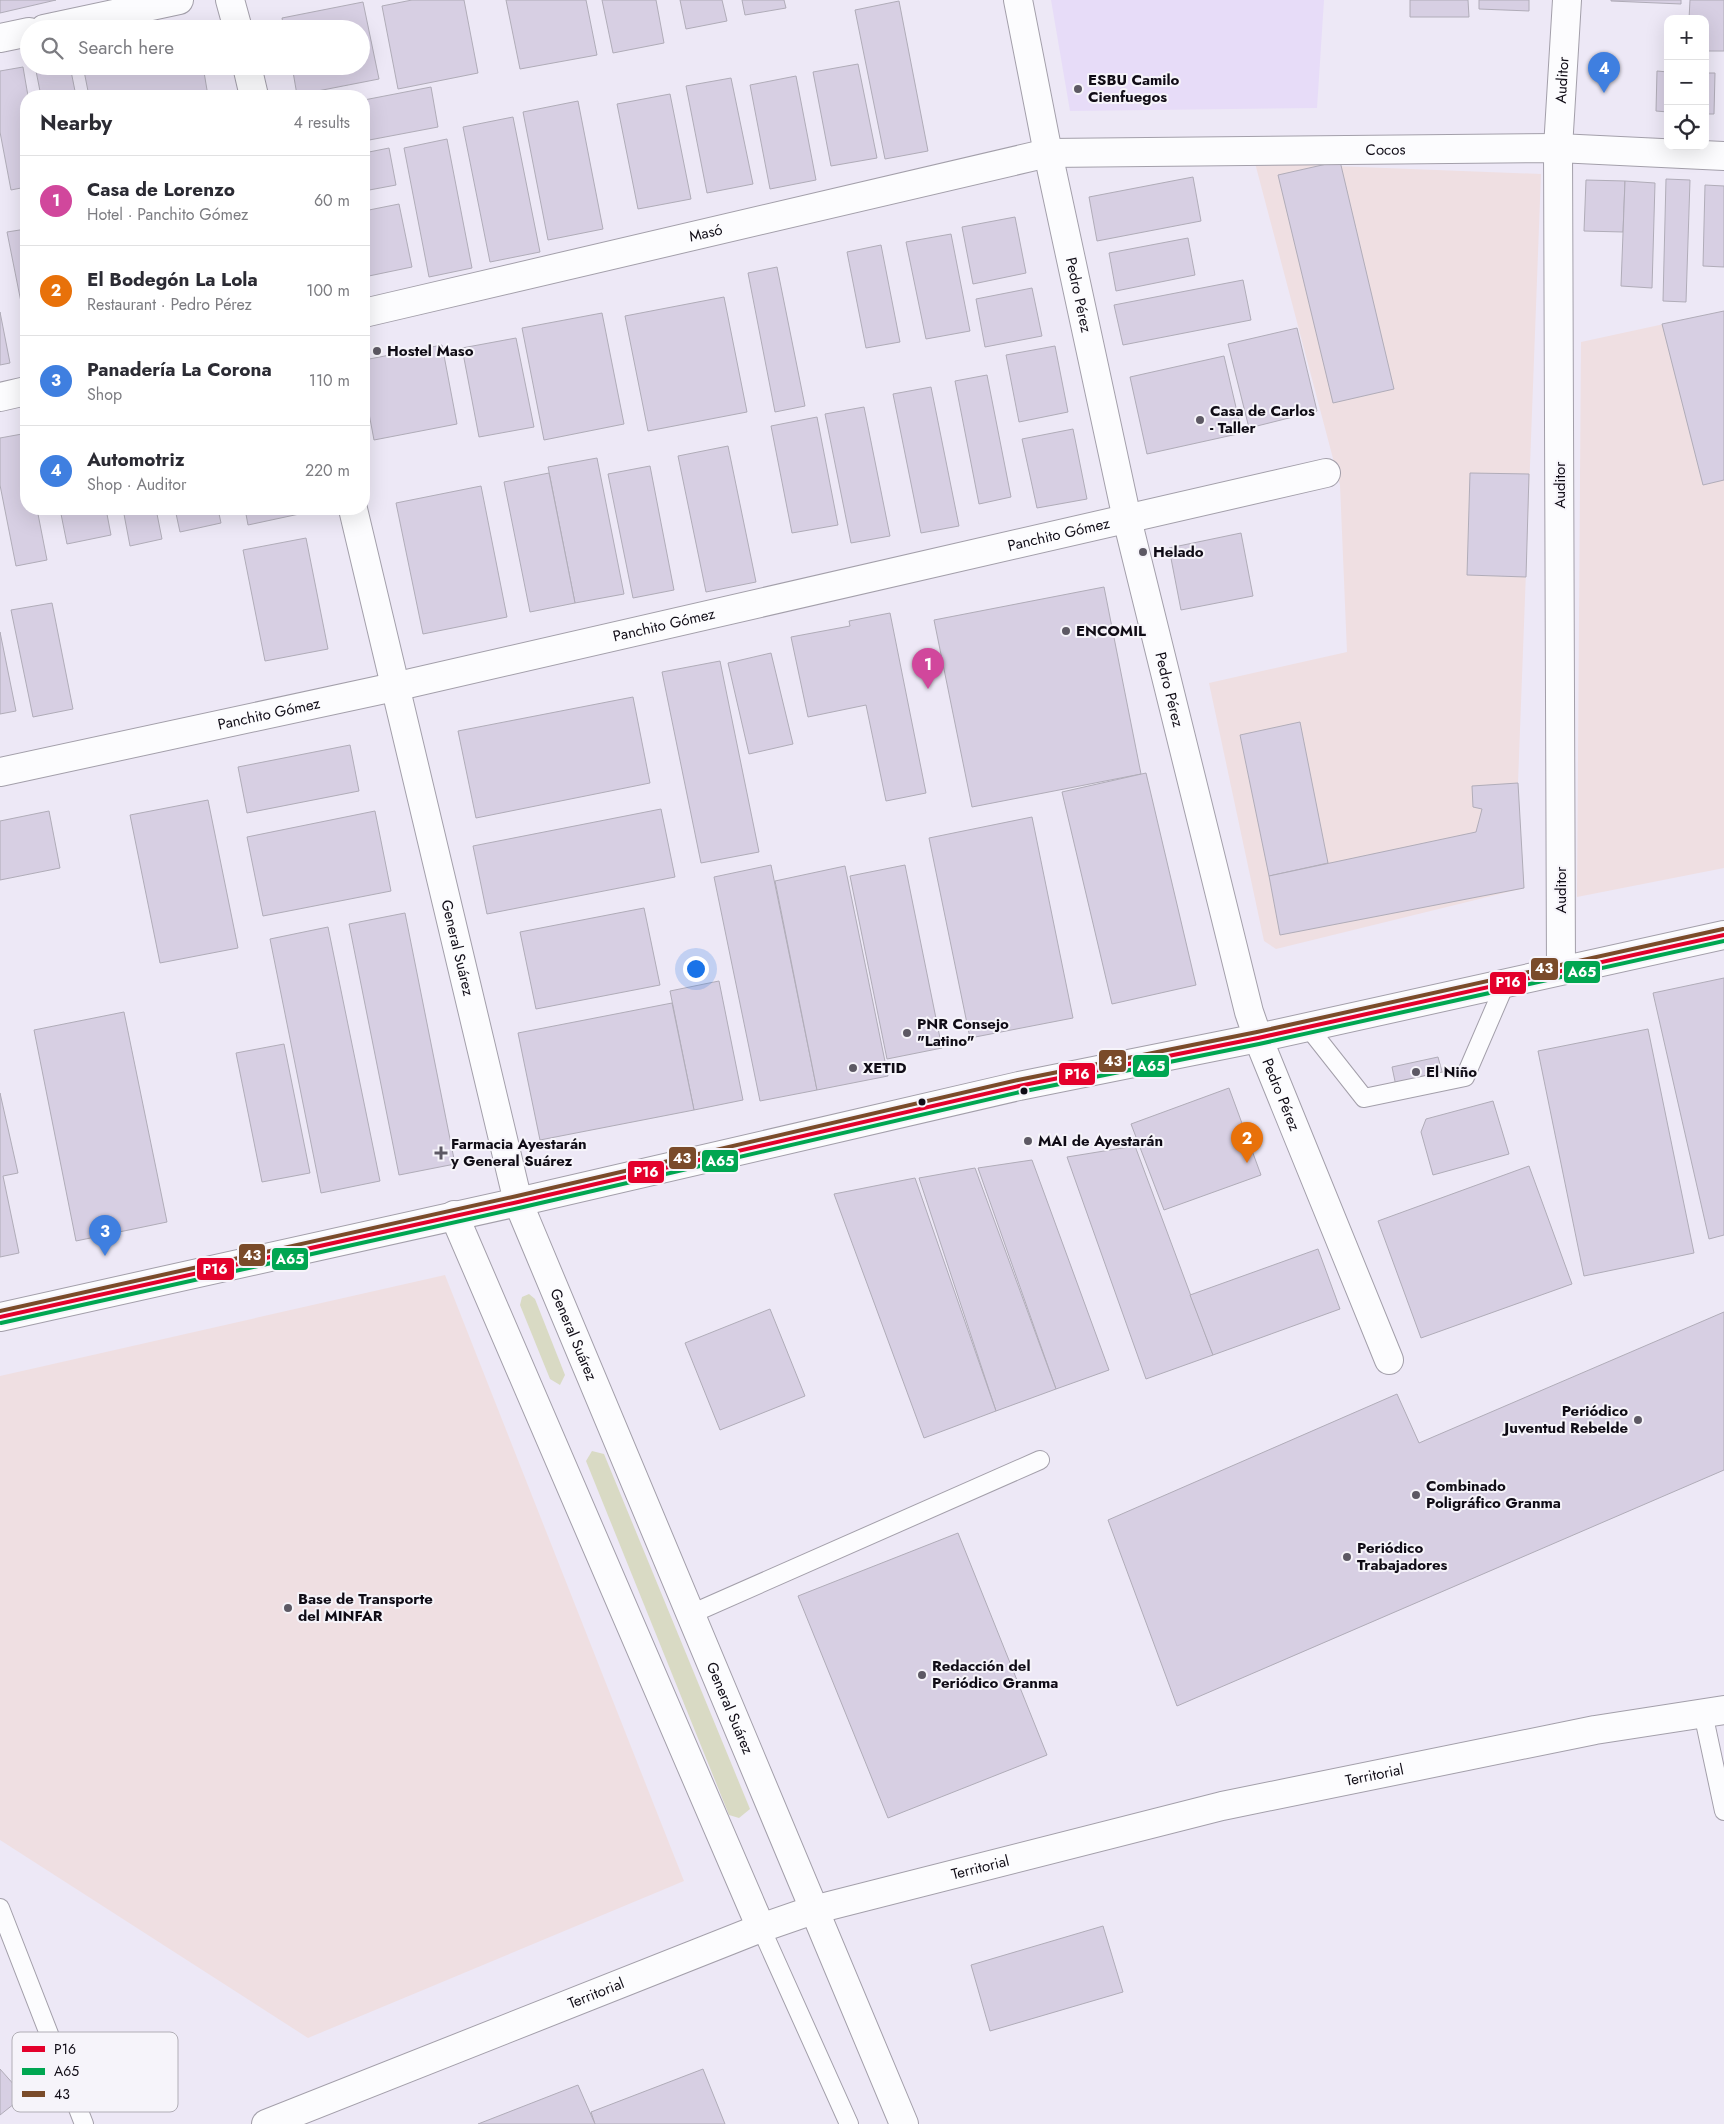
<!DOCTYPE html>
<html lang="en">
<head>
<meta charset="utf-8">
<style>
  body { margin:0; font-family:Jost,sans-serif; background:#f7f7f7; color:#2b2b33 }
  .controls { position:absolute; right:15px; top:15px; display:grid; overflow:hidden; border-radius:10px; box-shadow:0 5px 20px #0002 }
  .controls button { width:45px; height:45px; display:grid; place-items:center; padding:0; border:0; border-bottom:1px solid #e1e1e2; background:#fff; color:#2b2b33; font:25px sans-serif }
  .you { position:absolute; left:695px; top:968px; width:18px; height:18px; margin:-12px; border:4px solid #fff; border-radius:50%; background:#1a73e8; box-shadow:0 0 0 8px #1a73e833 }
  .badge { display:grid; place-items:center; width:32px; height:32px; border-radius:50%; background:#1a73e8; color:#fff; font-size:16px; font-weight:700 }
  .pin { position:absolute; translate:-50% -41px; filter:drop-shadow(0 1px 2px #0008) }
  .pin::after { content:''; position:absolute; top:26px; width:18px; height:15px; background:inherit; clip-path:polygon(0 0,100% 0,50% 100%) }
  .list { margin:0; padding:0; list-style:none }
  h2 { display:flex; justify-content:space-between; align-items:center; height:65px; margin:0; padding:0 20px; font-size:21px }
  h2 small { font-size:16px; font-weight:400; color:#7c7c81 }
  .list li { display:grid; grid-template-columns:32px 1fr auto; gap:15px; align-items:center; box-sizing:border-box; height:90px; padding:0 20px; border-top:1px solid #e1e1e2 }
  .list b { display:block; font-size:19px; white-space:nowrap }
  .list p { margin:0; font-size:16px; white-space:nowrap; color:#7c7c81 }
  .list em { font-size:16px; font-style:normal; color:#7c7c81 }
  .icon { flex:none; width:28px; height:28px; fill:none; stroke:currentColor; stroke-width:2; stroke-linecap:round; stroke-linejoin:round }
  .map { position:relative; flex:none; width:1724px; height:2124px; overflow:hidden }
  .search { position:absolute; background:#fff; box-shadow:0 5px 20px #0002; left:20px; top:20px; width:350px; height:55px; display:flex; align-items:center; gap:12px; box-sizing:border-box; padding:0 18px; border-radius:28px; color:#7c7c81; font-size:19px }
  .panel { position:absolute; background:#fff; box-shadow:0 5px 20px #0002; left:20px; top:90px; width:350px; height:425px; border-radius:20px }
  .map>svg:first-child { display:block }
  .industrial { fill:#efdfe2 }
  .built { fill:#e7dcf8 }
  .green { fill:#d9dac4 }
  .building { fill:#d7cfe3; stroke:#b0acb8 }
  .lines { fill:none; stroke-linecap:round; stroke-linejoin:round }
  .service-casing { stroke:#a39faa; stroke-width:20 }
  .minor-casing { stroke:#a39faa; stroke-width:30 }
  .tertiary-casing { stroke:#a39faa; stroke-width:30 }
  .secondary-casing { stroke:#a39faa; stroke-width:30 }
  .service { stroke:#fcfcfe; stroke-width:18 }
  .minor { stroke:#fcfcfe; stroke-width:28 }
  .tertiary { stroke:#fcfcfe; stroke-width:28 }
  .secondary { stroke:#fcfcfe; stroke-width:28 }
  .bus-1-casing { stroke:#f6f4fa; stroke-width:8 }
  .bus-2-casing { stroke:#f6f4fa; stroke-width:8 }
  .bus-3-casing { stroke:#f6f4fa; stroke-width:8 }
  .bus-1 { stroke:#e4002b; stroke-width:4 }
  .bus-2 { stroke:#00a651; stroke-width:4 }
  .bus-3 { stroke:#7a4b2a; stroke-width:4 }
  .poi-dot { fill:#5d5964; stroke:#f6f4fa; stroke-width:2 }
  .bus-dot { fill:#100c16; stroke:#f6f4fa; stroke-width:2 }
  .labels { text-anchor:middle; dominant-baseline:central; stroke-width:4; stroke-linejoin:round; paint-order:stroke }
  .poi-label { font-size:15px; font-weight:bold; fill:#100c16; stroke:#f6f4fa; text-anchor:start }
  .street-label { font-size:15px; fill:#100c16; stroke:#f6f4fa }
  .key { fill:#f6f4fa; stroke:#b1aeb6; stroke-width:1 }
  .key-label { font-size:14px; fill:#100c16 }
  .line-badge { stroke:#f6f4fa; stroke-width:2 }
  .badge-label { font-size:14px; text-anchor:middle; font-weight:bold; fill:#fff }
</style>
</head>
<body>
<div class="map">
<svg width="1724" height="2124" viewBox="0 0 1724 2124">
  <rect width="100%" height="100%" fill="#ede8f6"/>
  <g class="industrial">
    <polygon points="1255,163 1541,174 1518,783 1524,888 1276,949 1264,941 1209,683 1347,652 1340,485"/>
    <polygon points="1724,311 1724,868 1577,897 1581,342"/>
    <polygon points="445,1275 684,1881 308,2038 0,1840 0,1376"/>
  </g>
  <polygon class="built" points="1051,0 1324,0 1317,108 1070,111"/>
  <g class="green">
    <polygon points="529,1294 535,1299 565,1375 560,1385 550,1379 520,1305 522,1297"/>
    <polygon points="592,1451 604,1454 750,1809 739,1818 729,1815 586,1461"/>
  </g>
  <g class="building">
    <polygon points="0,0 56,0 0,13"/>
    <polygon points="412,0 464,0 478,73 398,89 382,6"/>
    <polygon points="506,0 586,0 597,55 520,69"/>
    <polygon points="602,0 656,0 664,43 613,53"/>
    <polygon points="680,0 722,0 727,21 686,29"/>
    <polygon points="742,0 784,0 786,8 745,15"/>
    <polygon points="1410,0 1468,0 1469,17 1410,17"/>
    <polygon points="1479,0 1529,0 1529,11 1479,9"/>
    <polygon points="1611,0 1681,0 1681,4 1611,1"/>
    <polygon points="1690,0 1724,0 1724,51 1705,51 1705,19 1689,19"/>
    <polygon points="899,1 928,151 885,159 855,10"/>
    <polygon points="363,2 379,79 297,95 292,66 361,66 361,29 284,29 282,18"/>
    <polygon points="858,64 877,158 831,166 813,72"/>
    <polygon points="35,66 70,66 76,96 41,96"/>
    <polygon points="83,66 203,66 208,96 89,96"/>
    <polygon points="23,67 28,96 26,96 26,187 11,190 0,132 0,71"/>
    <polygon points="1657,71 1668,72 1668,112 1656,111"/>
    <polygon points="1705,73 1715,73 1714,114 1705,114"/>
    <polygon points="796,76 816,180 770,189 750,85"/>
    <polygon points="731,78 753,184 707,193 686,86"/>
    <polygon points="431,87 438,127 364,141 364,100"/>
    <polygon points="670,94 691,199 638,209 617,104"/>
    <polygon points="578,101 603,229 548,240 523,112"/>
    <polygon points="513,117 540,252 490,262 463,127"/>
    <polygon points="447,139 472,268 429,277 404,148"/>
    <polygon points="389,148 396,185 364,191 364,153"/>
    <polygon points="1340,161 1394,389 1333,403 1278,175"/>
    <polygon points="1193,177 1201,221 1097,241 1089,197"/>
    <polygon points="1666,179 1690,180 1686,302 1663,301"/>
    <polygon points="1586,180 1625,181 1623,232 1584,231"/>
    <polygon points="1625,181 1655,183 1652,288 1621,286"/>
    <polygon points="1705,185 1724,186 1724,267 1703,266"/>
    <polygon points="399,204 412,267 364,277 364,211"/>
    <polygon points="1015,217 1026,273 973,284 962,227"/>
    <polygon points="26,229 26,327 7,232"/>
    <polygon points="951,234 970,331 926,339 906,242"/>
    <polygon points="1188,238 1195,275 1116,291 1109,253"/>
    <polygon points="881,245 900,342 866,348 847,252"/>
    <polygon points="777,267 805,406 775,412 748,273"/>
    <polygon points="1243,280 1251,320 1123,345 1114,305"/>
    <polygon points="1032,288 1042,336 985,347 976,299"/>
    <polygon points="724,297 747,412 648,431 625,316"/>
    <polygon points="1724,311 1724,480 1703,485 1662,324"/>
    <polygon points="0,312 10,363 0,365"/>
    <polygon points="602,313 624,424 544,440 522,328"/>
    <polygon points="1297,328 1317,411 1249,428 1228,344"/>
    <polygon points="516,338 534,427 479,437 462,348"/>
    <polygon points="442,345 457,424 374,440 364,387 364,360"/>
    <polygon points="1055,346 1068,412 1019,422 1006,355"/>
    <polygon points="1224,356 1242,433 1147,454 1130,377"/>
    <polygon points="987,375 1011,497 979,504 955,381"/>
    <polygon points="931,387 959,526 921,533 893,394"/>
    <polygon points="864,407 890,536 851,543 825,414"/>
    <polygon points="817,417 838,525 792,533 771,426"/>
    <polygon points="1073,429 1087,499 1037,508 1022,439"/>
    <polygon points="22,434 26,454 26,509 37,509 47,560 16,566 0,485 0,438"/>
    <polygon points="728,446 756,582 706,592 678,456"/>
    <polygon points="597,458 624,594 575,603 548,467"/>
    <polygon points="650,466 674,590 633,598 608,474"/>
    <polygon points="549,473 575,603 530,612 504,482"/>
    <polygon points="1470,473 1529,474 1526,577 1467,575"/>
    <polygon points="481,486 507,617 423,634 396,503"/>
    <polygon points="60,509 106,509 111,535 67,544"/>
    <polygon points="123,509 156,509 162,539 130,546"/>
    <polygon points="175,509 218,509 221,523 180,532"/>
    <polygon points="245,509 317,509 318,510 248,525"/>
    <polygon points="1241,533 1253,596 1181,610 1169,548"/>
    <polygon points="306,538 328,649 265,661 243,550"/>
    <polygon points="1104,587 1141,774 972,807 934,620"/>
    <polygon points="52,603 73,709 33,717 11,610"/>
    <polygon points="890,613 926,793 886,801 866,705 808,717 791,637 850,626 849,621"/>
    <polygon points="0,632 16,711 0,714"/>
    <polygon points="771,653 793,744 749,754 728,663"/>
    <polygon points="720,661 759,852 701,863 662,672"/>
    <polygon points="633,697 650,783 476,818 458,731"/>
    <polygon points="1300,722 1328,863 1269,876 1240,735"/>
    <polygon points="350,745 359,791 247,813 238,767"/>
    <polygon points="1146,773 1196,985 1112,1004 1062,792"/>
    <polygon points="1518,783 1524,888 1280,935 1269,876 1476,832 1482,809 1473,807 1472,786"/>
    <polygon points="208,800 238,948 160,963 130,815"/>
    <polygon points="661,809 675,877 487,914 473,846"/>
    <polygon points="49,811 60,868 0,880 0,821"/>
    <polygon points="375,811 391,891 263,916 247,837"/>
    <polygon points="1032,817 1073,1018 970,1038 929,838"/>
    <polygon points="771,865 817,1090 760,1101 714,877"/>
    <polygon points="905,865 942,1048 887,1059 850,876"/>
    <polygon points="845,866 888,1076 817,1090 775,881"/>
    <polygon points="644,908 660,985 536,1009 520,932"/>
    <polygon points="405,913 455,1164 399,1175 349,924"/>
    <polygon points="328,927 380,1181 321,1193 270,939"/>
    <polygon points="1724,978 1724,1235 1709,1239 1653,993"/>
    <polygon points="719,981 743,1100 694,1110 670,991"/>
    <polygon points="672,1003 694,1110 540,1140 518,1033"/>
    <polygon points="124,1012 167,1222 76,1241 34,1030"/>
    <polygon points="1648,1029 1694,1253 1584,1276 1538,1051"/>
    <polygon points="284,1044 310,1173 262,1182 236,1053"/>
    <polygon points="1438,1057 1443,1075 1396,1086 1392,1067"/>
    <polygon points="1229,1088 1261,1175 1164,1210 1131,1124"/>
    <polygon points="0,1093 18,1173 3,1176 19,1253 0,1257"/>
    <polygon points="1493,1101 1509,1154 1433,1175 1421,1132 1426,1119"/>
    <polygon points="1135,1146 1213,1355 1146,1379 1067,1157"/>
    <polygon points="1032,1160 1109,1370 1056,1389 978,1168"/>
    <polygon points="1529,1166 1572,1284 1421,1338 1378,1221"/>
    <polygon points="975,1168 1056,1389 996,1411 919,1178"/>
    <polygon points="915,1178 996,1411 924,1438 834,1194"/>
    <polygon points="1318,1249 1340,1309 1213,1355 1190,1295"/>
    <polygon points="770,1309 805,1396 720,1430 685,1343"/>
    <polygon points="1724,1312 1724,1470 1177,1706 1108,1520 1397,1394 1419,1443"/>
    <polygon points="958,1533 1047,1755 888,1818 798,1596"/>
    <polygon points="1103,1926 1123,1992 990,2031 971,1965"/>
    <polygon points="0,2069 24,2096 0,2115"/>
    <polygon points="703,2069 725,2124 595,2124 591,2112"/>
    <polygon points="578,2085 595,2124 478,2124"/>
  </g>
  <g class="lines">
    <defs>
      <g id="service">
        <polyline points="1308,1027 1364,1098 1465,1077 1506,982"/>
        <polyline points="691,1614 1040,1460"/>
        <polyline points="1703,1713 1724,1811"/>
        <polyline points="0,1908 84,2124"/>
        <polyline points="761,1928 849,2124"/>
      </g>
      <g id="minor">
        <polyline points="230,0 238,29"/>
        <polyline points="44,29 179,0"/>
        <polyline points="0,38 29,32"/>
        <polyline points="247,66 254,96"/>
        <path id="s1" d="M 364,313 L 1048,153 L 1558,148 L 1724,156"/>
        <polyline points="0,397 26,391"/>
        <path id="s2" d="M 353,509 L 518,1202 L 904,2124"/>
        <path id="s3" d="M 0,772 L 394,687 L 1326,473"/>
        <path id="s4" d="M 1561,970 L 1558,148 L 1567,0"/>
        <path id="s5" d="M 1258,1038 L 1389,1360"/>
        <polyline points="454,1215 761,1928"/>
        <path id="s6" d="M 266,2124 L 761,1928 L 813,1910 L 1222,1806 L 1595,1730 L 1724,1710"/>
      </g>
      <g id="tertiary">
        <path id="s7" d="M 1018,0 L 1048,153 L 1127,519 L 1249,1012 L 1258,1038"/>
      </g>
      <polyline id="secondary" points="0,1317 518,1202 1019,1086 1258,1038 1724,935"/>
    </defs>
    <use href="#service" class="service-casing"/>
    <use href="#minor" class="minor-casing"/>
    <use href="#tertiary" class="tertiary-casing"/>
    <use href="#secondary" class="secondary-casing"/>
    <use href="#service" class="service"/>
    <use href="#minor" class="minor"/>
    <use href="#tertiary" class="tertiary"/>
    <use href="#secondary" class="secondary"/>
    <defs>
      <polyline id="bus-1" points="0,1317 518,1202 1019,1086 1258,1038 1724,935"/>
      <polyline id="bus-2" points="1,1323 519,1208 1020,1092 1259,1044 1724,941"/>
      <polyline id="bus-3" points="0,1311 517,1196 1018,1080 1257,1032 1723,929"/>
    </defs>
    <use href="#bus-1" class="bus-1-casing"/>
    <use href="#bus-2" class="bus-2-casing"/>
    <use href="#bus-3" class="bus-3-casing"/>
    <use href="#bus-1" class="bus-1"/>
    <use href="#bus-2" class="bus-2"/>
    <use href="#bus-3" class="bus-3"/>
  </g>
  <g class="poi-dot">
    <circle cx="1078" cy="89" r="5"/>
    <circle cx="377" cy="351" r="5"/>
    <circle cx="1200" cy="420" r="5"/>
    <circle cx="1143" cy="552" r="5"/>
    <circle cx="1066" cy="631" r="5"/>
    <circle cx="907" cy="1033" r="5"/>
    <circle cx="853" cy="1068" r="5"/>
    <circle cx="1416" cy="1072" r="5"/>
    <circle cx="1028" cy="1141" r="5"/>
    <path d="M438.5 1145.5h5v5h5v5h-5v5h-5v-5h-5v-5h5z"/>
    <circle cx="1638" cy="1420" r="5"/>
    <circle cx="1416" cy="1495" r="5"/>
    <circle cx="1347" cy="1557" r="5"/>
    <circle cx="288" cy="1608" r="5"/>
    <circle cx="922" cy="1675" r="5"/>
  </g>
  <g class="bus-dot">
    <circle cx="1024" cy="1091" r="4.5"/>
    <circle cx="922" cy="1102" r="4.5"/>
  </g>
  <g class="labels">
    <g class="poi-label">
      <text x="1088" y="80">ESBU Camilo<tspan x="1088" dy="17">Cienfuegos</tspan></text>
      <text x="387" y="351">Hostel Maso</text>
      <text x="1210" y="411">Casa de Carlos<tspan x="1210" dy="17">- Taller</tspan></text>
      <text x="1153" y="552">Helado</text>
      <text x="1076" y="631">ENCOMIL</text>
      <text x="917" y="1024">PNR Consejo<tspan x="917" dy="17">"Latino"</tspan></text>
      <text x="863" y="1068">XETID</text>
      <text x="1426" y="1072">El Niño</text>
      <text x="1038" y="1141">MAI de Ayestarán</text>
      <text x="451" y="1144">Farmacia Ayestarán<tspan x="451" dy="17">y General Suárez</tspan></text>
      <text x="1628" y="1411" text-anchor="end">Periódico<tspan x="1628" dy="17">Juventud Rebelde</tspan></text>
      <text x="1426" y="1486">Combinado<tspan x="1426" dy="17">Poligráfico Granma</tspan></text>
      <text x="1357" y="1548">Periódico<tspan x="1357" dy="17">Trabajadores</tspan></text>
      <text x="298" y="1599">Base de Transporte<tspan x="298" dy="17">del MINFAR</tspan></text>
      <text x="932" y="1666">Redacción del<tspan x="932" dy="17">Periódico Granma</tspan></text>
    </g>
    <g class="street-label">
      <text stroke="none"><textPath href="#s4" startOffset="890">Auditor</textPath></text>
      <text stroke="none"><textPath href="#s1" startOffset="1040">Cocos</textPath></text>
      <text stroke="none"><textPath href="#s1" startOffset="351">Masó</textPath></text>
      <text stroke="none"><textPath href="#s7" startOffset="301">Pedro Pérez</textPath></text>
      <text transform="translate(1560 485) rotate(-90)">Auditor</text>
      <text stroke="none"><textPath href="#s3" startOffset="1085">Panchito Gómez</textPath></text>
      <text stroke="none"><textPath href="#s3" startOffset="680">Panchito Gómez</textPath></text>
      <text stroke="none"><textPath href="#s7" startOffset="706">Pedro Pérez</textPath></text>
      <text stroke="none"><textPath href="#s3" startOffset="275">Panchito Gómez</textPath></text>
      <text transform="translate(1561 890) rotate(-90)">Auditor</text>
      <text stroke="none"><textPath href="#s2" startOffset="451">General Suárez</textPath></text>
      <text stroke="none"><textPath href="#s5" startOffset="61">Pedro Pérez</textPath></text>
      <text stroke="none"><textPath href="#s2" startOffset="856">General Suárez</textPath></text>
      <text stroke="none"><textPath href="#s2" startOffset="1261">General Suárez</textPath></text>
      <text stroke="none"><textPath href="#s6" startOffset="1165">Territorial</textPath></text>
      <text stroke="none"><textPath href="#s6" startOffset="760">Territorial</textPath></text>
      <text stroke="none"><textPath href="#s6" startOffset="355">Territorial</textPath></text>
    </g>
  </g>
  <rect x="12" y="2032" width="166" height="80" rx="8" class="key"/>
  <rect x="22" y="2046" width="23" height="6" fill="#e4002b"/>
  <rect x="22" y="2068" width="23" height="7" fill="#00a651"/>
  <rect x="22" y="2091" width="23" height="6" fill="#7a4b2a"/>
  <g class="key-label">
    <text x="54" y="2054">P16</text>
    <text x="54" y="2076">A65</text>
    <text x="54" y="2099">43</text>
  </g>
  <g class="line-badge">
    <rect x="1530" y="957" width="29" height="24" rx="5" fill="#7a4b2a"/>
    <rect x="1563" y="960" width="38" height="24" rx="5" fill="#00a651"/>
    <rect x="1489" y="971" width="38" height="24" rx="5" fill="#e4002b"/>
    <rect x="1098" y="1049" width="29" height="24" rx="5" fill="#7a4b2a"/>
    <rect x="1132" y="1054" width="38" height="24" rx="5" fill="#00a651"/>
    <rect x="1058" y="1062" width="38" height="24" rx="5" fill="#e4002b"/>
    <rect x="668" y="1146" width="29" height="24" rx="5" fill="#7a4b2a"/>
    <rect x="701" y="1149" width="38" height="24" rx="5" fill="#00a651"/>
    <rect x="627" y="1160" width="38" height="24" rx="5" fill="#e4002b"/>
    <rect x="238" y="1243" width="28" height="24" rx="5" fill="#7a4b2a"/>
    <rect x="271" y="1247" width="38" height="24" rx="5" fill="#00a651"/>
    <rect x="196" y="1257" width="39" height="24" rx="5" fill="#e4002b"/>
  </g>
  <g class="badge-label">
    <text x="1544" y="973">43</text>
    <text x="1582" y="977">A65</text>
    <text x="1508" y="987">P16</text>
    <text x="1113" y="1066">43</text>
    <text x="1151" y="1071">A65</text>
    <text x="1077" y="1079">P16</text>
    <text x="682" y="1163">43</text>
    <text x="720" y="1166">A65</text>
    <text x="646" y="1177">P16</text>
    <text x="252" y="1260">43</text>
    <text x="290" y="1264">A65</text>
    <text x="215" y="1274">P16</text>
  </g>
</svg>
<div class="controls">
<button>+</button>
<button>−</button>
<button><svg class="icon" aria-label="locate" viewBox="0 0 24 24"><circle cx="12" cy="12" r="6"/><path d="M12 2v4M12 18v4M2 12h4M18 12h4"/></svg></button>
</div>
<div class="you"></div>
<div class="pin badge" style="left:928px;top:689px;background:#d1479c">1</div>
<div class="pin badge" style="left:1247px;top:1163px;background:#e8710a">2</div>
<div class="pin badge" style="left:105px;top:1256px;background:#3f7fe0">3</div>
<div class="pin badge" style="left:1604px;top:93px;background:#3f7fe0">4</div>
<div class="search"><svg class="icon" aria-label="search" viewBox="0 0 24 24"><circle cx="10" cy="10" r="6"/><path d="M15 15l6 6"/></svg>Search here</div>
<section class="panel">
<h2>Nearby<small>4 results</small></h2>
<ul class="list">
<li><span class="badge" style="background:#d1479c">1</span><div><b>Casa de Lorenzo</b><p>Hotel · Panchito Gómez</p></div><em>60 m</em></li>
<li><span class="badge" style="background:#e8710a">2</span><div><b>El Bodegón La Lola</b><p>Restaurant · Pedro Pérez</p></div><em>100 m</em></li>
<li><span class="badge" style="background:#3f7fe0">3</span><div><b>Panadería La Corona</b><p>Shop</p></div><em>110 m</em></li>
<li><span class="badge" style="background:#3f7fe0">4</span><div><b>Automotriz</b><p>Shop · Auditor</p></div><em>220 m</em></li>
</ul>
</section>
</div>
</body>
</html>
